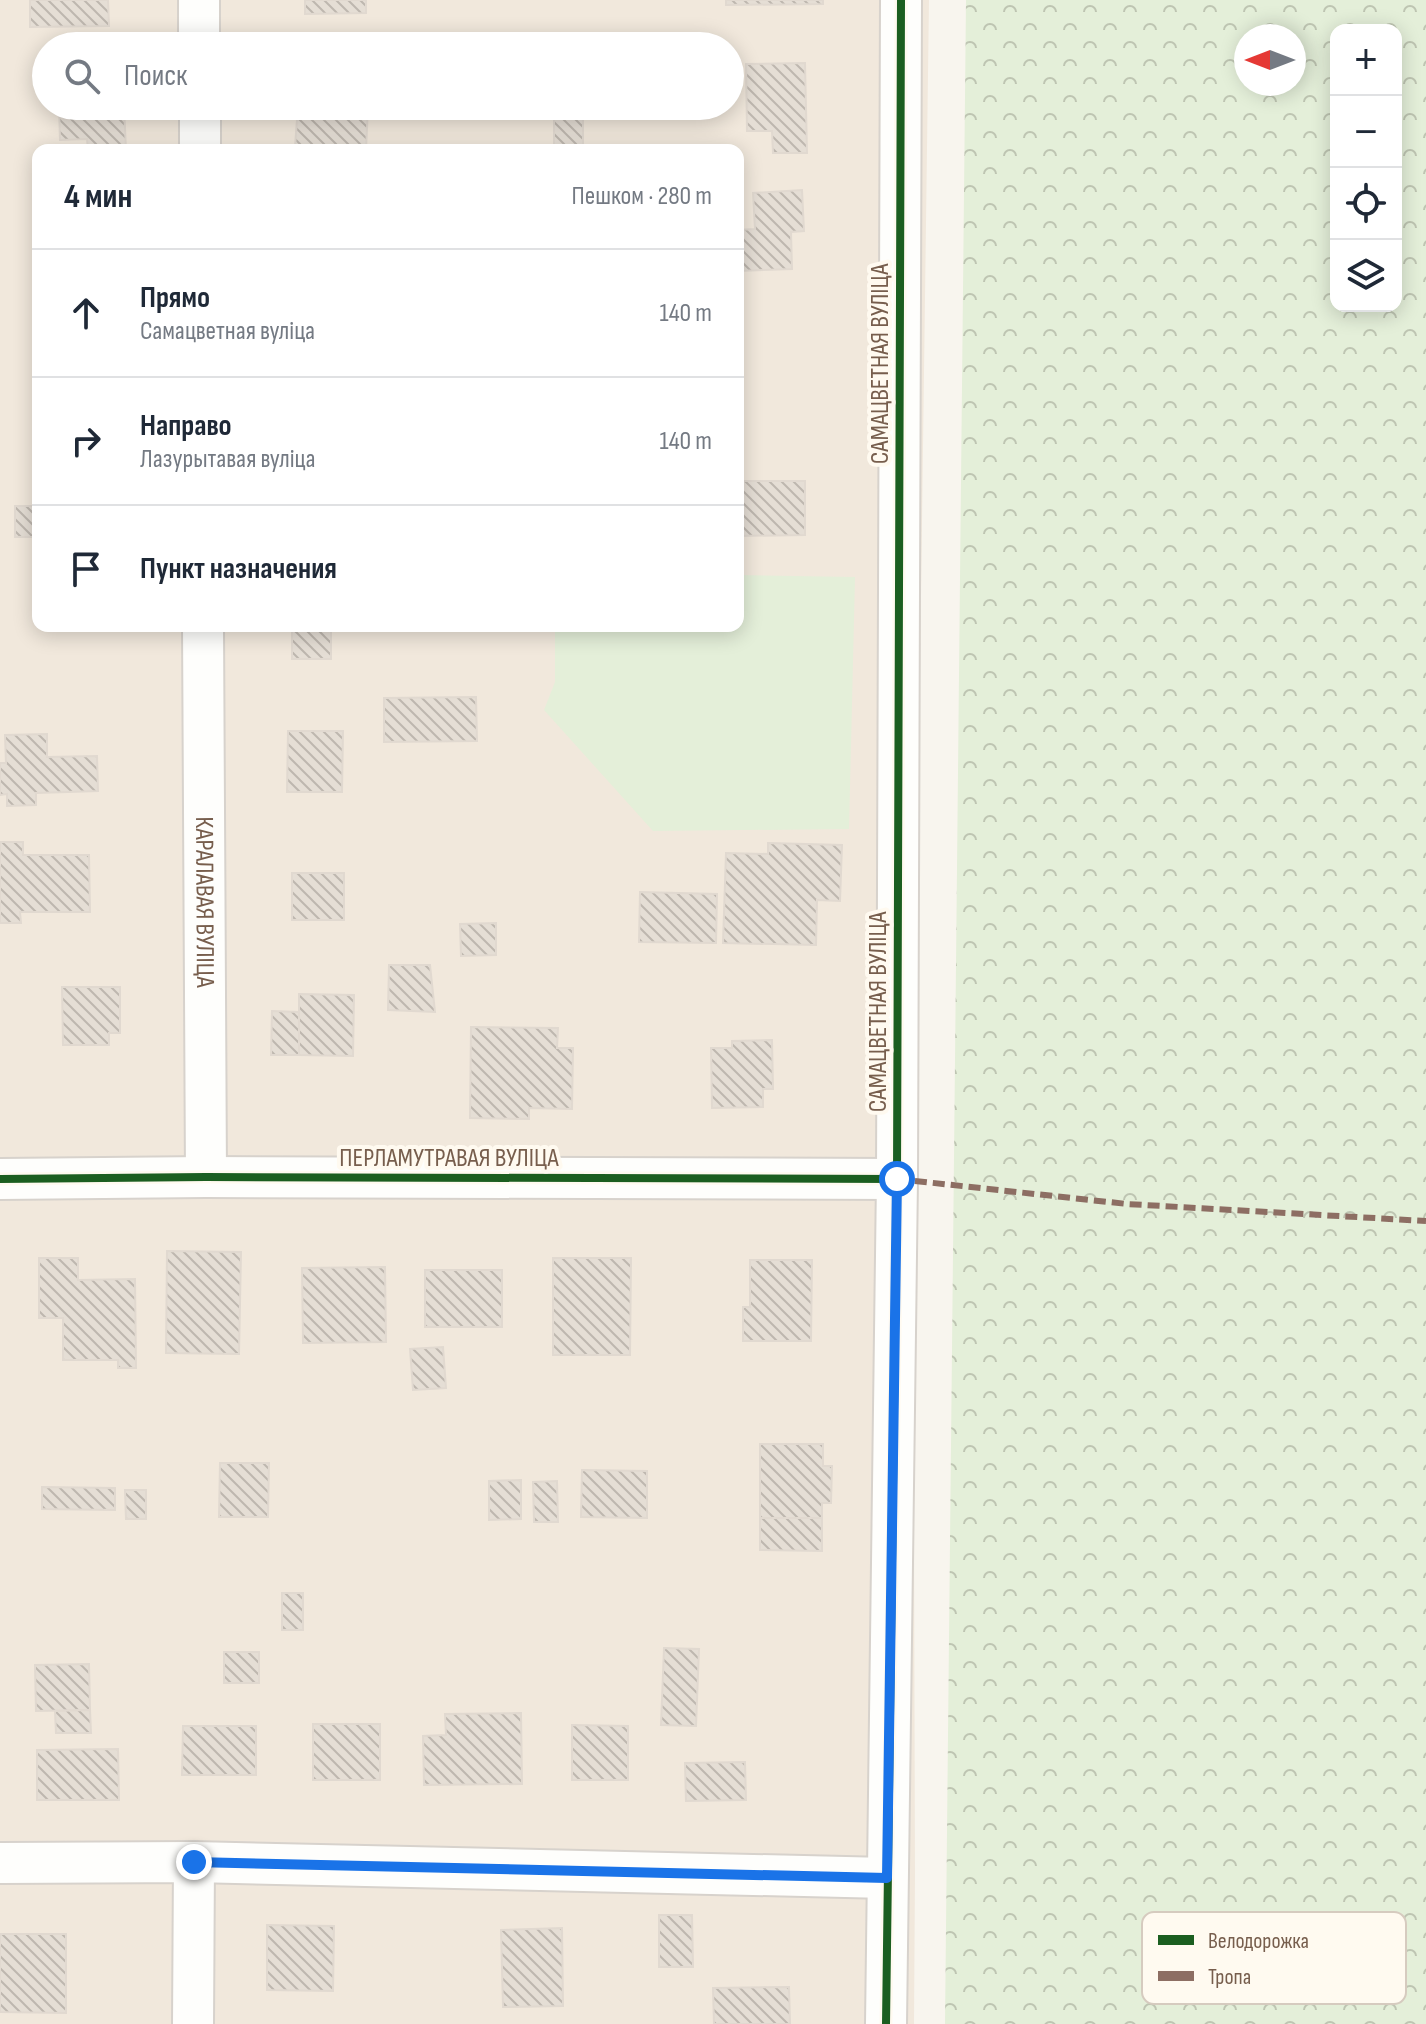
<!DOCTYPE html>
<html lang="ru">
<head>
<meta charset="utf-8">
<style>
  body { margin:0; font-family:"Sofia Sans Condensed",sans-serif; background:#f6f6f7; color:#1f2937 }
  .controls { position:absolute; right:24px; top:24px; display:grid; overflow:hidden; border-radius:16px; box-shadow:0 4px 20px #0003 }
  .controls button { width:72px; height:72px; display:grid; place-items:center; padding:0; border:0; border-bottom:2px solid #e0e1e3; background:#fff; color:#1f2937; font:40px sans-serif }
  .compass { position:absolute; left:1234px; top:24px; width:72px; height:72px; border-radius:50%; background:#fff; box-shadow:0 4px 20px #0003; rotate:270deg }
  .stop { position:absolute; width:24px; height:24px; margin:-18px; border:6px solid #1a73e8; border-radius:50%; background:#fff }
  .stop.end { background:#1a73e8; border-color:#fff; box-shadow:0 2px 8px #0008 }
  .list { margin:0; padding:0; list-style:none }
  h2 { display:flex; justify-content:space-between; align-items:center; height:104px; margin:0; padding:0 32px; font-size:34px }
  h2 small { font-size:26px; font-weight:400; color:#747a83 }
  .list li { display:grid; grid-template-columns:52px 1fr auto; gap:24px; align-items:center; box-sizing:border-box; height:128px; padding:0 32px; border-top:2px solid #e0e1e3 }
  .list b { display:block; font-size:30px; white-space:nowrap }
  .list p { margin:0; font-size:26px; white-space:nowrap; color:#747a83 }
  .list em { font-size:26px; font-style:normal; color:#747a83 }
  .icon { flex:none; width:44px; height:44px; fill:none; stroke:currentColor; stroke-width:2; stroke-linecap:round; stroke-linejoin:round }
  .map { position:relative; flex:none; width:1426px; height:2024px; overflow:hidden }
  .search { position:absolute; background:#fff; box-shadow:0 4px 20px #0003; left:32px; top:32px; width:712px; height:88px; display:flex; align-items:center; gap:20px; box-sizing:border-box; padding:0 28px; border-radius:44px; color:#747a83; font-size:30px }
  .panel { position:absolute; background:#fff; box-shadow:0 4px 20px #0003; left:32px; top:144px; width:712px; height:488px; border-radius:16px }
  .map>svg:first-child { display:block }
  .residential { fill:#f1e8dc; fill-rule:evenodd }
  .grass { fill:#e4efd9 }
  .forest { fill:url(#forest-crowns); fill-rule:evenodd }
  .building { fill:url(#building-back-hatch); stroke:#e1d9d0; stroke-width:2 }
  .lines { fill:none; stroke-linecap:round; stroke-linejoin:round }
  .minor-casing { stroke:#d7d2cc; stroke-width:44 }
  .minor { stroke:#fefefc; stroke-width:40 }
  .quiet { stroke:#8d6e63; stroke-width:6; stroke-dasharray:12 6; stroke-linecap:butt }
  .cycleway-casing { stroke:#fffaf0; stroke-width:13 }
  .cycleway { stroke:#1b5e20; stroke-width:8 }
  .route { stroke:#1a73e8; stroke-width:10 }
  .labels { text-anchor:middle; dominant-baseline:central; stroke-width:8; stroke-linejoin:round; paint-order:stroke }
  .street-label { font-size:26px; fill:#775e4d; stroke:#fffaf0 }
  .key { fill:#fffaf0; stroke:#d6cbbf; stroke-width:2 }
  .key-label { font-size:22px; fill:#775e4d }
</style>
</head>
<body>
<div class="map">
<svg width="1426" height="2024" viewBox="0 0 1426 2024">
  <defs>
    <pattern id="forest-crowns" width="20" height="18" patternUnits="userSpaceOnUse" patternTransform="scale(2)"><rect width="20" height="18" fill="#e4efd9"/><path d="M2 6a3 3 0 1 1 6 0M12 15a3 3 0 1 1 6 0" fill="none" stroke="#bec5b2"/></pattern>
    <pattern id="building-back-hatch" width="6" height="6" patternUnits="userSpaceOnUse" patternTransform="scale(2)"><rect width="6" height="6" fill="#e5ded5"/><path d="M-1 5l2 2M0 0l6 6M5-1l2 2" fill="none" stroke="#beb7af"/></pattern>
  </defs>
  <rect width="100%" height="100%" fill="#f8f5ee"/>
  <path class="residential" d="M 0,0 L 929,0 L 913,1193 L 915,1875 L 914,2024 L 0,2024 ZM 46,46 L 730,46 L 730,106 L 46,106 ZM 38,150 L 738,150 L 738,626 L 38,626 Z"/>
  <polygon class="grass" points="738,575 855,577 849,829 653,831 544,710 555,682 555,626 738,626"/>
  <path class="forest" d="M 966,0 L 1426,0 L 1426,2024 L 945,2024 ZM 1336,30 L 1396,30 L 1396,306 L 1336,306 ZM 1246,36 L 1294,36 L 1294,84 L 1246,84 Z"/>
  <g class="building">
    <polygon points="30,0 108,0 109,26 30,27"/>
    <polygon points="305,0 366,0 366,13 305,14"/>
    <polygon points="726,0 823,0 823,4 726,5"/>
    <polygon points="805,63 807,153 773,153 772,131 747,131 746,64"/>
    <polygon points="59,106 124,106 126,150 88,150 87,139 60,140"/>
    <polygon points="298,106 368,106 366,150 295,147"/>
    <polygon points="554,108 583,109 583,150 554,150"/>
    <polygon points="802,190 804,231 791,232 792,269 738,271 738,230 755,229 753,193"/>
    <polygon points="738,481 805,481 805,535 738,536"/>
    <rect x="15" y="506" width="23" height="31"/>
    <rect x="292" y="626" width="39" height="33"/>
    <polygon points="476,697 477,741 384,742 384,698"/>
    <polygon points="288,731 343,731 342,792 287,792"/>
    <polygon points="47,734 47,757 97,756 98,791 36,793 36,805 7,806 7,794 0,795 0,763 6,763 5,735"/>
    <polygon points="0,842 23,842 23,855 89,855 90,912 20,912 21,923 0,923"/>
    <polygon points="768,843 842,845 840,901 817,900 816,945 723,943 726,853 768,854"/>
    <rect x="292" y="873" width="52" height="47"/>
    <polygon points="640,892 717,894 716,943 639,942"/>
    <polygon points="496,923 496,955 461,956 460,924"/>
    <polygon points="389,965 430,965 435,1012 388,1010"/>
    <polygon points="62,987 120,987 120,1033 109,1033 109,1045 63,1045"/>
    <polygon points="299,994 354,995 353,1056 299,1055"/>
    <polygon points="272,1011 299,1012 299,1055 271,1055"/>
    <polygon points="471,1027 558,1028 557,1048 573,1048 572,1109 529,1108 529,1119 470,1118"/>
    <polygon points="772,1040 773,1089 763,1089 763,1107 712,1108 711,1048 732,1048 732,1041"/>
    <polygon points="167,1251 241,1252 239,1354 166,1353"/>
    <polygon points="39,1258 78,1258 78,1280 135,1279 136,1368 118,1368 118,1360 63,1360 63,1318 39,1318"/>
    <polygon points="553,1258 631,1258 630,1355 553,1355"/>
    <polygon points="750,1260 812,1260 811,1341 743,1341 743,1307 750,1307"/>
    <polygon points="385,1267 386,1342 303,1343 302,1268"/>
    <rect x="425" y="1270" width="77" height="57"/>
    <polygon points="443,1347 446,1388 413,1390 410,1349"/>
    <polygon points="760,1444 823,1444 823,1466 832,1466 831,1503 822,1503 822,1518 760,1518"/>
    <polygon points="220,1463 269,1463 268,1517 219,1517"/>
    <polygon points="582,1470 647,1471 647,1518 581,1517"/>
    <polygon points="521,1480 521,1519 489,1520 489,1481"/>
    <polygon points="557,1481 558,1522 534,1522 533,1482"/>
    <polygon points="42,1487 115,1488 115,1510 42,1509"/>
    <polygon points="125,1490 146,1490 146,1519 126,1519"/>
    <polygon points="760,1518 822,1518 822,1551 760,1550"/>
    <rect x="282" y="1593" width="21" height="37"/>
    <polygon points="664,1648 699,1649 696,1726 661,1725"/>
    <rect x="224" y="1652" width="35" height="31"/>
    <polygon points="89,1664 90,1710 36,1711 35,1665"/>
    <polygon points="90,1710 91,1733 56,1733 55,1711"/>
    <polygon points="521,1713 522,1784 424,1785 423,1736 446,1735 445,1714"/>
    <rect x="313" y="1724" width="67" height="56"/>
    <polygon points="572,1725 628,1726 628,1780 572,1780"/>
    <polygon points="183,1726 256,1726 256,1775 182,1775"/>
    <polygon points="118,1749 119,1800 37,1800 37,1750"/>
    <polygon points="745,1762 746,1800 686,1801 685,1763"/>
    <polygon points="659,1915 692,1915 693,1967 659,1967"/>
    <polygon points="267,1925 334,1926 333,1991 267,1990"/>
    <polygon points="562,1928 563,2006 503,2007 501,1930"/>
    <polygon points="0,1934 66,1934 66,2013 0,2012"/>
    <polygon points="789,1987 790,2024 714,2024 713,1988"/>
  </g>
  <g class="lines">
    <defs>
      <g id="minor">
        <polyline points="199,0 199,46"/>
        <polyline points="200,106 200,150"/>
        <path id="s1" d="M 203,626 L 206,1177"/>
        <polyline points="0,1179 206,1177 897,1179"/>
        <polyline points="0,1863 194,1862 887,1878"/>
        <polyline points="193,2024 194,1862"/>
        <polyline points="886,2024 897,1179 901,0"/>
      </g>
    </defs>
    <use href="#minor" class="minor-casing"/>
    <use href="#minor" class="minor"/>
    <polyline class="quiet" points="897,1179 1127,1204 1426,1221"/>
    <defs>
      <g id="cycleway">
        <polyline points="0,1179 206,1177 897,1179"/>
        <polyline points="886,2024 897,1179 901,0"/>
      </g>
    </defs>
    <use href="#cycleway" class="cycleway-casing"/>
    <use href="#cycleway" class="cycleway"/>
  </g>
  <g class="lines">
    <polyline class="route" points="194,1862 887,1878 897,1179"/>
  </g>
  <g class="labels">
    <g class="street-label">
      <text transform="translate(880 364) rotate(-90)">САМАЦВЕТНАЯ ВУЛІЦА</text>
      <text stroke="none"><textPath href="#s1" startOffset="276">КАРАЛАВАЯ ВУЛІЦА</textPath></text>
      <text transform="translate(878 1012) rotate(-90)">САМАЦВЕТНАЯ ВУЛІЦА</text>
      <text x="449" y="1158">ПЕРЛАМУТРАВАЯ ВУЛІЦА</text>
    </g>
  </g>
  <rect x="1142" y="1912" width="264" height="92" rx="12" class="key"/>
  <rect x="1158" y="1935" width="36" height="10" fill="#1b5e20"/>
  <rect x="1158" y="1971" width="36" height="10" fill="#8d6e63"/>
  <g class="key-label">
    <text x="1208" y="1948">Велодорожка</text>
    <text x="1208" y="1984">Тропа</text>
  </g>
</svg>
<div class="controls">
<button>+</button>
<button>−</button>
<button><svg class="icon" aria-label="locate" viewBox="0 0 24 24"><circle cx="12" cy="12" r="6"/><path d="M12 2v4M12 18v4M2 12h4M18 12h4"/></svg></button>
<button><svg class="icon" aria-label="layers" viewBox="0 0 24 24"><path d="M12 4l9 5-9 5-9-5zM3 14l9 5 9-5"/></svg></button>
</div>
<svg class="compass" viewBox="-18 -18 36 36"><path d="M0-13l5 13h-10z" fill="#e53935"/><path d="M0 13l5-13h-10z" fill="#747a83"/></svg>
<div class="stop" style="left:897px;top:1179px"></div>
<div class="stop end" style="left:194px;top:1862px"></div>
<div class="search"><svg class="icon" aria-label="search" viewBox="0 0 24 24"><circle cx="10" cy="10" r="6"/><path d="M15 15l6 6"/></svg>Поиск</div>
<section class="panel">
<h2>4 мин<small>Пешком · 280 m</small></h2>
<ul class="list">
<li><svg class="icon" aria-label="ahead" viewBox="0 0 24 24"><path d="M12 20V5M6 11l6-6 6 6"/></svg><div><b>Прямо</b><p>Самацветная вуліца</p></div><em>140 m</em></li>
<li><svg class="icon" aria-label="right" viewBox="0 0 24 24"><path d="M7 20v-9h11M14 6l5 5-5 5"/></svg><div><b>Направо</b><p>Лазурытавая вуліца</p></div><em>140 m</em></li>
<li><svg class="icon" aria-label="arrive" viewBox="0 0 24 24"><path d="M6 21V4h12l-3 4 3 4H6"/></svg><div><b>Пункт назначения</b></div></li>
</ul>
</section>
</div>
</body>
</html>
